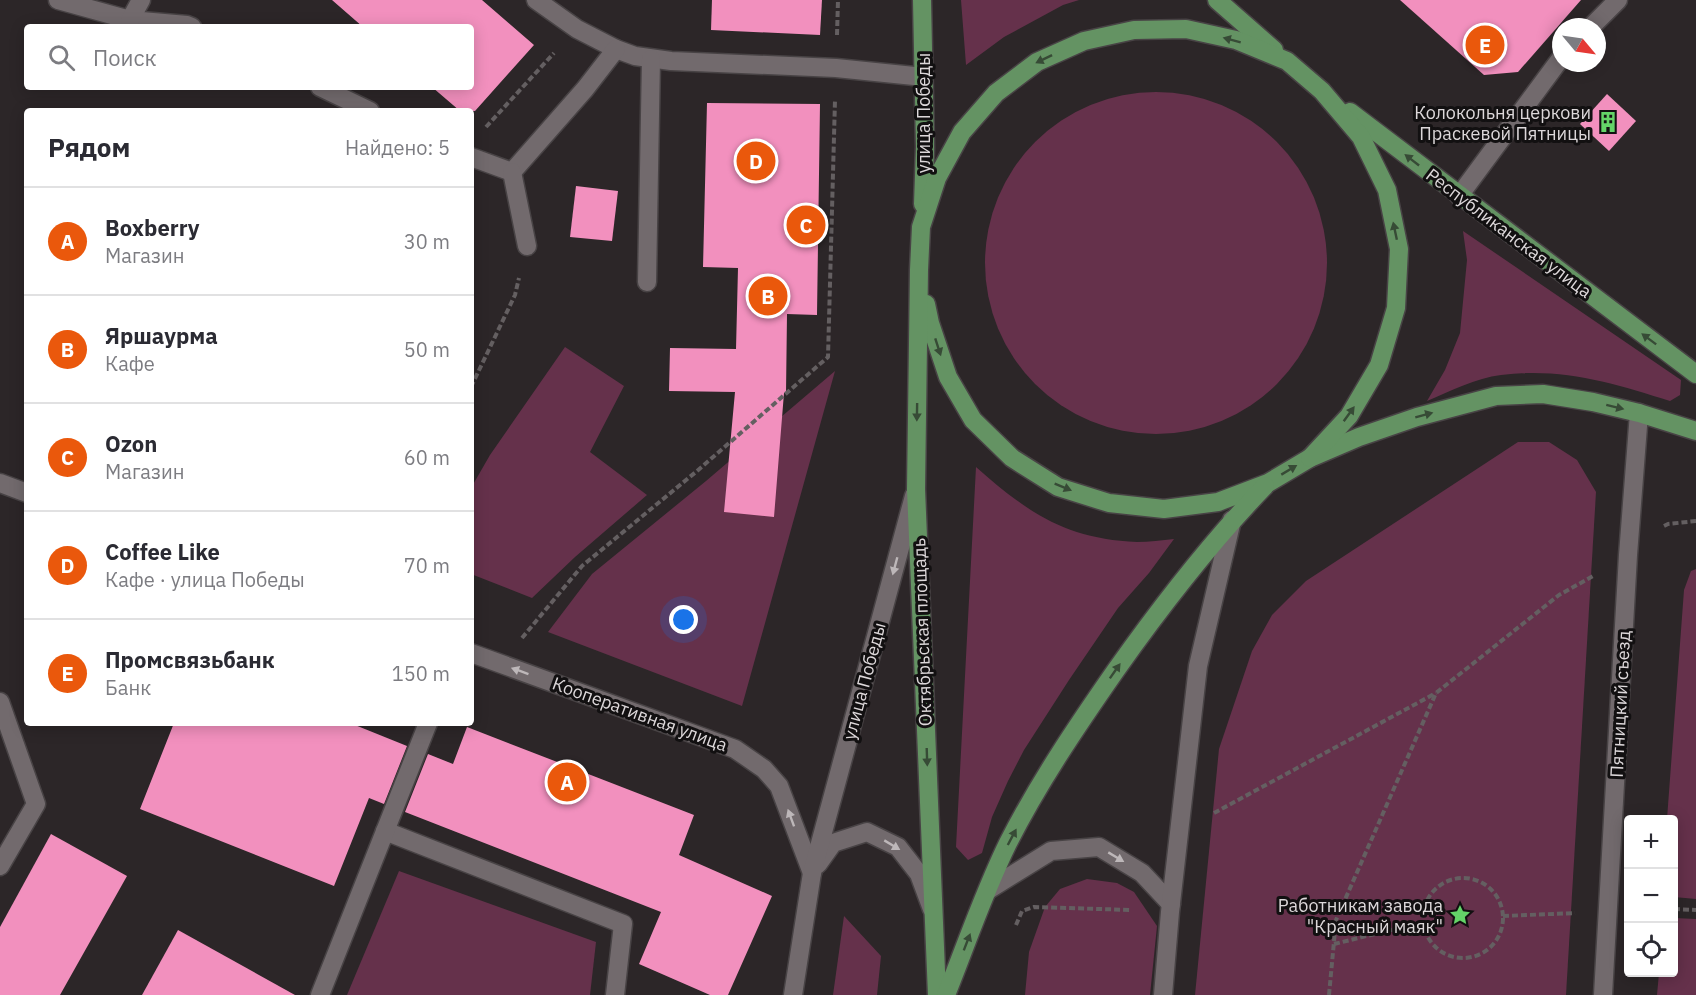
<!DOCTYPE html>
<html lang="ru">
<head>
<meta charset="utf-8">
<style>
  body { margin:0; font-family:"IBM Plex Sans",sans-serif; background:#f7f7f7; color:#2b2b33 }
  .controls { position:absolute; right:18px; bottom:18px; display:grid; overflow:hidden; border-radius:6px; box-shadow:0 3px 15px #0003 }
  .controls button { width:54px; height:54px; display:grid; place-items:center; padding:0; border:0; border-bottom:2px solid #e1e1e2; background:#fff; color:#2b2b33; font:30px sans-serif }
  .compass { position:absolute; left:1552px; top:18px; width:54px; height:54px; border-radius:50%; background:#fff; box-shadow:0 3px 15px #0003; rotate:119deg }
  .you { position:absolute; left:684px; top:620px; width:21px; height:21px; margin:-15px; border:4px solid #fff; border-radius:50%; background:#1a73e8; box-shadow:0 0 0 9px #1a73e833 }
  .badge { display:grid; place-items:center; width:39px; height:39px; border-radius:50%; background:#ea580c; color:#fff; font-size:20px; font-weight:700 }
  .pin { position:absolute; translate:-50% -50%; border:3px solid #fff; box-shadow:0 2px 6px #0006 }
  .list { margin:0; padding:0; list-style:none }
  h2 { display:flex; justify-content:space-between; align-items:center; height:78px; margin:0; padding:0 24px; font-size:26px }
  h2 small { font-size:20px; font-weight:400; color:#7c7c81 }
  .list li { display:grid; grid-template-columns:39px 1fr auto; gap:18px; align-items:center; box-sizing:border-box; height:108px; padding:0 24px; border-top:2px solid #e1e1e2 }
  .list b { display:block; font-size:22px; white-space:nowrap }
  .list p { margin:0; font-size:20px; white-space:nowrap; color:#7c7c81 }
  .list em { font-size:20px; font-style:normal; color:#7c7c81 }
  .icon { flex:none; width:33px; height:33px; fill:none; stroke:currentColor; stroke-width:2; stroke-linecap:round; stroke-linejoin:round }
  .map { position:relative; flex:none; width:1696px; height:995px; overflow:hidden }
  .search { position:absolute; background:#fff; box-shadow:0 3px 15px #0003; left:24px; top:24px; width:450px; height:66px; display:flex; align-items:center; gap:15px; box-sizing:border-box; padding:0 21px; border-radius:6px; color:#7c7c81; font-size:22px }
  .panel { position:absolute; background:#fff; box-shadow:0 3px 15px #0003; left:24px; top:108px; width:450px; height:618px; border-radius:6px }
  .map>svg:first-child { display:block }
  .green { fill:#65314b }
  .building { fill:#f290be }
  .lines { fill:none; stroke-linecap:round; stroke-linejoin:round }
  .minor-casing { stroke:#484345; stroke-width:21 }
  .major-casing { stroke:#484345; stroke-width:21 }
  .path { stroke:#645f61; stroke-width:4; stroke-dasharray:6 3; stroke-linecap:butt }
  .minor { stroke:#726a6d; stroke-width:18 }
  .major { stroke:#649363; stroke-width:18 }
  .oneway { fill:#374b36 }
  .oneway2 { fill:#bdb7b9 }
  .labels { text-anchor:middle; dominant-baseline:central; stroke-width:6; stroke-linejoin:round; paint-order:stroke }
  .poi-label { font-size:18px; fill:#ddd8da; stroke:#121011; text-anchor:end }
  .street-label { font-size:18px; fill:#ddd8da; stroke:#121011 }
</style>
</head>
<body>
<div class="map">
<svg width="1696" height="995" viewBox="0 0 1696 995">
  <rect width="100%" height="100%" fill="#2c2628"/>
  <g class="green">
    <polygon points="961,0 1079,0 1063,5 1004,37 966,65"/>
    <circle cx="1156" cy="263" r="171"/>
    <path d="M 1463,231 L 1681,380 L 1680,395 L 1670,401 C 1614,383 1561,367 1501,375 C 1476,378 1450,391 1427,401 L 1445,370 L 1460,333 L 1467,260 Z"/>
    <polygon points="565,347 624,386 590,452 647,495 575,557 532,598 471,574 471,488 490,455"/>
    <polygon points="835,371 742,706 548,632 592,574 706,481"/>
    <polygon points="1518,442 1549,442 1577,460 1596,492 1566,995 1195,995 1219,749 1252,651 1272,615 1306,581"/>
    <path d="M 976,467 C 1028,513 1066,539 1137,542 C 1149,542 1162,540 1174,539 L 1149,573 L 1118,608 L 1069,680 L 1024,750 L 1008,781 L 992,817 L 982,853 L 968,860 L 956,847 Z"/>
    <polygon points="1696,569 1696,899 1674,897 1674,820 1667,819 1684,590 1691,571"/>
    <polygon points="399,871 596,942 590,995 347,995"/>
    <polygon points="1087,879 1117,883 1134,892 1157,926 1150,995 1025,995 1029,952 1045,907 1060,889"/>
    <polygon points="844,916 881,956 877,995 833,995"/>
    <polygon points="1674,918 1696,919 1696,995 1657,995 1659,973 1674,972"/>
  </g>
  <g class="building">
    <polygon points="332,0 482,0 534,45 475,111 460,111 432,87 471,87 471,27 363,27"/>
    <polygon points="712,0 822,0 820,35 711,30"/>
    <polygon points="1400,0 1581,0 1518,72 1484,75"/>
    <polygon points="1607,94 1636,121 1609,151 1580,124"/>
    <polygon points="707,103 820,104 817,315 787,314 786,393 784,393 774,517 724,512 735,392 669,391 670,348 736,349 738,268 703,267"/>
    <polygon points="576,186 618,191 612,241 570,237"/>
    <polygon points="174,723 350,723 407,746 384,804 369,798 334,886 140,809"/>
    <polygon points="467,727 694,815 679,855 772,896 728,995 710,995 639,964 661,912 405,812 428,754 453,764"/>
    <polygon points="51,834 127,876 60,995 0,995 0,927"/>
    <polygon points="178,930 295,995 142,995"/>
  </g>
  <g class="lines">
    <defs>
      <g id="minor">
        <polyline points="58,0 130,20 187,25 192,27"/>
        <polyline points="536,0 577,29 616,49 635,56 671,61 836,68 924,77"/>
        <polyline points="130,20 141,0"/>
        <polyline points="1591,27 1618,0"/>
        <polyline points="320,87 370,111"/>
        <polyline points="471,157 512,172 585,89 616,49"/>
        <polyline points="512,172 527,246"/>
        <polyline points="1459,196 1561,58"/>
        <polyline points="647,282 651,59"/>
        <polyline points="0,483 27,493"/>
        <polyline points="471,653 735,749 764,769 779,786 812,873"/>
        <polyline points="0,702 36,804 0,866"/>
        <polyline points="385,831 623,924 615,995"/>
        <polyline points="818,864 833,843 867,832 898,847 919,874 932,909"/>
        <polyline points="988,890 1051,851 1099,847 1142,873 1171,904"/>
        <polyline points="320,995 428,723"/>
        <polyline points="793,995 812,873 914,496"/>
        <polyline points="1163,995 1170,912 1198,666 1232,520"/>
        <polyline points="1603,995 1628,555 1639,413"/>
      </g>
      <g id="major">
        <polyline points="922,0 925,147 923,204"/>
        <polyline points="1217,0 1274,50"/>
        <polyline points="1350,112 1696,374"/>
        <polyline points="926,304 930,323 948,377 973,420 1012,458 1058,487 1109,503 1164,509 1218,502 1268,483 1310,458 1359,437 1417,417 1496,396 1543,394 1593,402 1639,413 1696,431"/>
        <polyline points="937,995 916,489 919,270 921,227 937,178 962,132 996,93 1037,62 1084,41 1134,30 1186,29 1236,40 1287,61 1322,91 1361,137 1387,190 1399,249 1396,308 1379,365 1349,416 1310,458"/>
        <path d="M 946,995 C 966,945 984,892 1008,843 C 1039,782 1077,726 1116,670 C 1162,605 1210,543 1265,486"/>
      </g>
    </defs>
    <use href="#minor" class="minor-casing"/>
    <use href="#major" class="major-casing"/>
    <g class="path">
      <polyline points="837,35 838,0"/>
      <polyline points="486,127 554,53"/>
      <polyline points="471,387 515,295 519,278"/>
      <polyline points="1664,526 1668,524 1696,521"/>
      <polyline points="522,638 582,566 697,471 828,357 835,100"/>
      <polyline points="1214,813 1436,693"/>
      <circle cx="1463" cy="918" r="40"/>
      <polyline points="1674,909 1696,910"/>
      <polyline points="1503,916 1575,913"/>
      <polyline points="1016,925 1022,911 1034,907 1132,910"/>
      <polyline points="1334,944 1424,922"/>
      <polyline points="1329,995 1336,920 1436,693 1559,595 1595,575"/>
    </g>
    <use href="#minor" class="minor"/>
    <use href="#major" class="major"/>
  </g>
  <defs><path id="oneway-solid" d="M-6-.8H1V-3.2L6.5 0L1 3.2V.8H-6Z" transform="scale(1.5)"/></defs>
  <g class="oneway">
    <use href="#oneway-solid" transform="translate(1232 40) rotate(-165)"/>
    <use href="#oneway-solid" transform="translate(1044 59) rotate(154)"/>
    <use href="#oneway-solid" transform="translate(1412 160) rotate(-142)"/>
    <use href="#oneway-solid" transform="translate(1395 231) rotate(-102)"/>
    <use href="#oneway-solid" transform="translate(1649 339) rotate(-143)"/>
    <use href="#oneway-solid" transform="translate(938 347) rotate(72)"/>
    <use href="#oneway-solid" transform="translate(1615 407) rotate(14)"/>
    <use href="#oneway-solid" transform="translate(917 412) rotate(91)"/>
    <use href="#oneway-solid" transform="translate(1349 414) rotate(-54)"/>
    <use href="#oneway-solid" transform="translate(1424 415) rotate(-15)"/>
    <use href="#oneway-solid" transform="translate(1289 470) rotate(-31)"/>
    <use href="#oneway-solid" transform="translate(1063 487) rotate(22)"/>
    <use href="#oneway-solid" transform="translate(1115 671) rotate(-55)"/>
    <use href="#oneway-solid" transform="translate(927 757) rotate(88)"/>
    <use href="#oneway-solid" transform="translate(1012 837) rotate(-62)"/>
    <use href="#oneway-solid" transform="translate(967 942) rotate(-69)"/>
  </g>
  <g class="oneway2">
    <use href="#oneway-solid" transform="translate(895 566) rotate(105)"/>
    <use href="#oneway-solid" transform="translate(520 671) rotate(-160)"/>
    <use href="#oneway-solid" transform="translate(791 818) rotate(-110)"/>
    <use href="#oneway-solid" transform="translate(892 845) rotate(31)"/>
    <use href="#oneway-solid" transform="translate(1116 857) rotate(31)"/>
  </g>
  <defs>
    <symbol id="building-bare" viewBox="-9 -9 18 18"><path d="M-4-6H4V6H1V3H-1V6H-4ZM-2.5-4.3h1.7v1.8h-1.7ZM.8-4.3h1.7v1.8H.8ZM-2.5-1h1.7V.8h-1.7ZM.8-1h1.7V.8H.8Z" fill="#64d468" stroke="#121011" stroke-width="2.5" paint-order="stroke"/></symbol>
    <symbol id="sight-bare" viewBox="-9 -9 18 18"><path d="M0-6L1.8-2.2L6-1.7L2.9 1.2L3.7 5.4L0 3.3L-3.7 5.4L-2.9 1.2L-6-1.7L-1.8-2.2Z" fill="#64d468" stroke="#121011" stroke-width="2.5" paint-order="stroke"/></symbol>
  </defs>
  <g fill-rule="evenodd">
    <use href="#building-bare" x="1593" y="107" width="30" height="30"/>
    <use href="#sight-bare" x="1445" y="900" width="30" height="30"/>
  </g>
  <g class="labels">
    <g class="poi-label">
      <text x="1591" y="112">Колокольня церкови<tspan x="1591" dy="21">Праскевой Пятницы</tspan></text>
      <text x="1443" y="905">Работникам завода<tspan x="1443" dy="21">"Красный маяк"</tspan></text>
    </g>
    <g class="street-label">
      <text transform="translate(923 113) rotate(-90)">улица Победы</text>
      <text transform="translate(1509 233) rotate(37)">Республиканская улица</text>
      <text transform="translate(922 632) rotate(-92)">Октябрьская площадь</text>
      <text transform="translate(864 681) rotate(-75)">улица Победы</text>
      <text transform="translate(1620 704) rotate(-87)">Пятницкий съезд</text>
      <text transform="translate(640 714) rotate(20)">Кооперативная улица</text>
    </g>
  </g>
</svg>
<div class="controls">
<button>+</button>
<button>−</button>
<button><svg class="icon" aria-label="locate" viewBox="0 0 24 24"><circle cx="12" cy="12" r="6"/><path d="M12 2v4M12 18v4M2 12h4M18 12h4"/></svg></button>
</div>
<svg class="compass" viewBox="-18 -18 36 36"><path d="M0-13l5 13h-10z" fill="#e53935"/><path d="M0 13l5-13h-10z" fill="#7c7c81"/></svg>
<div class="you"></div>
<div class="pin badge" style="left:567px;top:782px">A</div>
<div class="pin badge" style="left:768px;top:296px">B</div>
<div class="pin badge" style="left:806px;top:225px">C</div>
<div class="pin badge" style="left:756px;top:161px">D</div>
<div class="pin badge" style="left:1485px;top:45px">E</div>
<div class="search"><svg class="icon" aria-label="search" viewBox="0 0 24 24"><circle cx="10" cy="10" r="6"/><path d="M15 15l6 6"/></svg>Поиск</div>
<section class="panel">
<h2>Рядом<small>Найдено: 5</small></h2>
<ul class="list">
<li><span class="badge">A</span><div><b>Boxberry</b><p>Магазин</p></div><em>30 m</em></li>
<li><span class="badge">B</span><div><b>Яршаурма</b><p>Кафе</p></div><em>50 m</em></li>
<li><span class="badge">C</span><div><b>Ozon</b><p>Магазин</p></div><em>60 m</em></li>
<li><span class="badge">D</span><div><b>Coffee Like</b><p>Кафе · улица Победы</p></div><em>70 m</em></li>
<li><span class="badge">E</span><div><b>Промсвязьбанк</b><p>Банк</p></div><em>150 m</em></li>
</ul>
</section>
</div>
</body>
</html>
